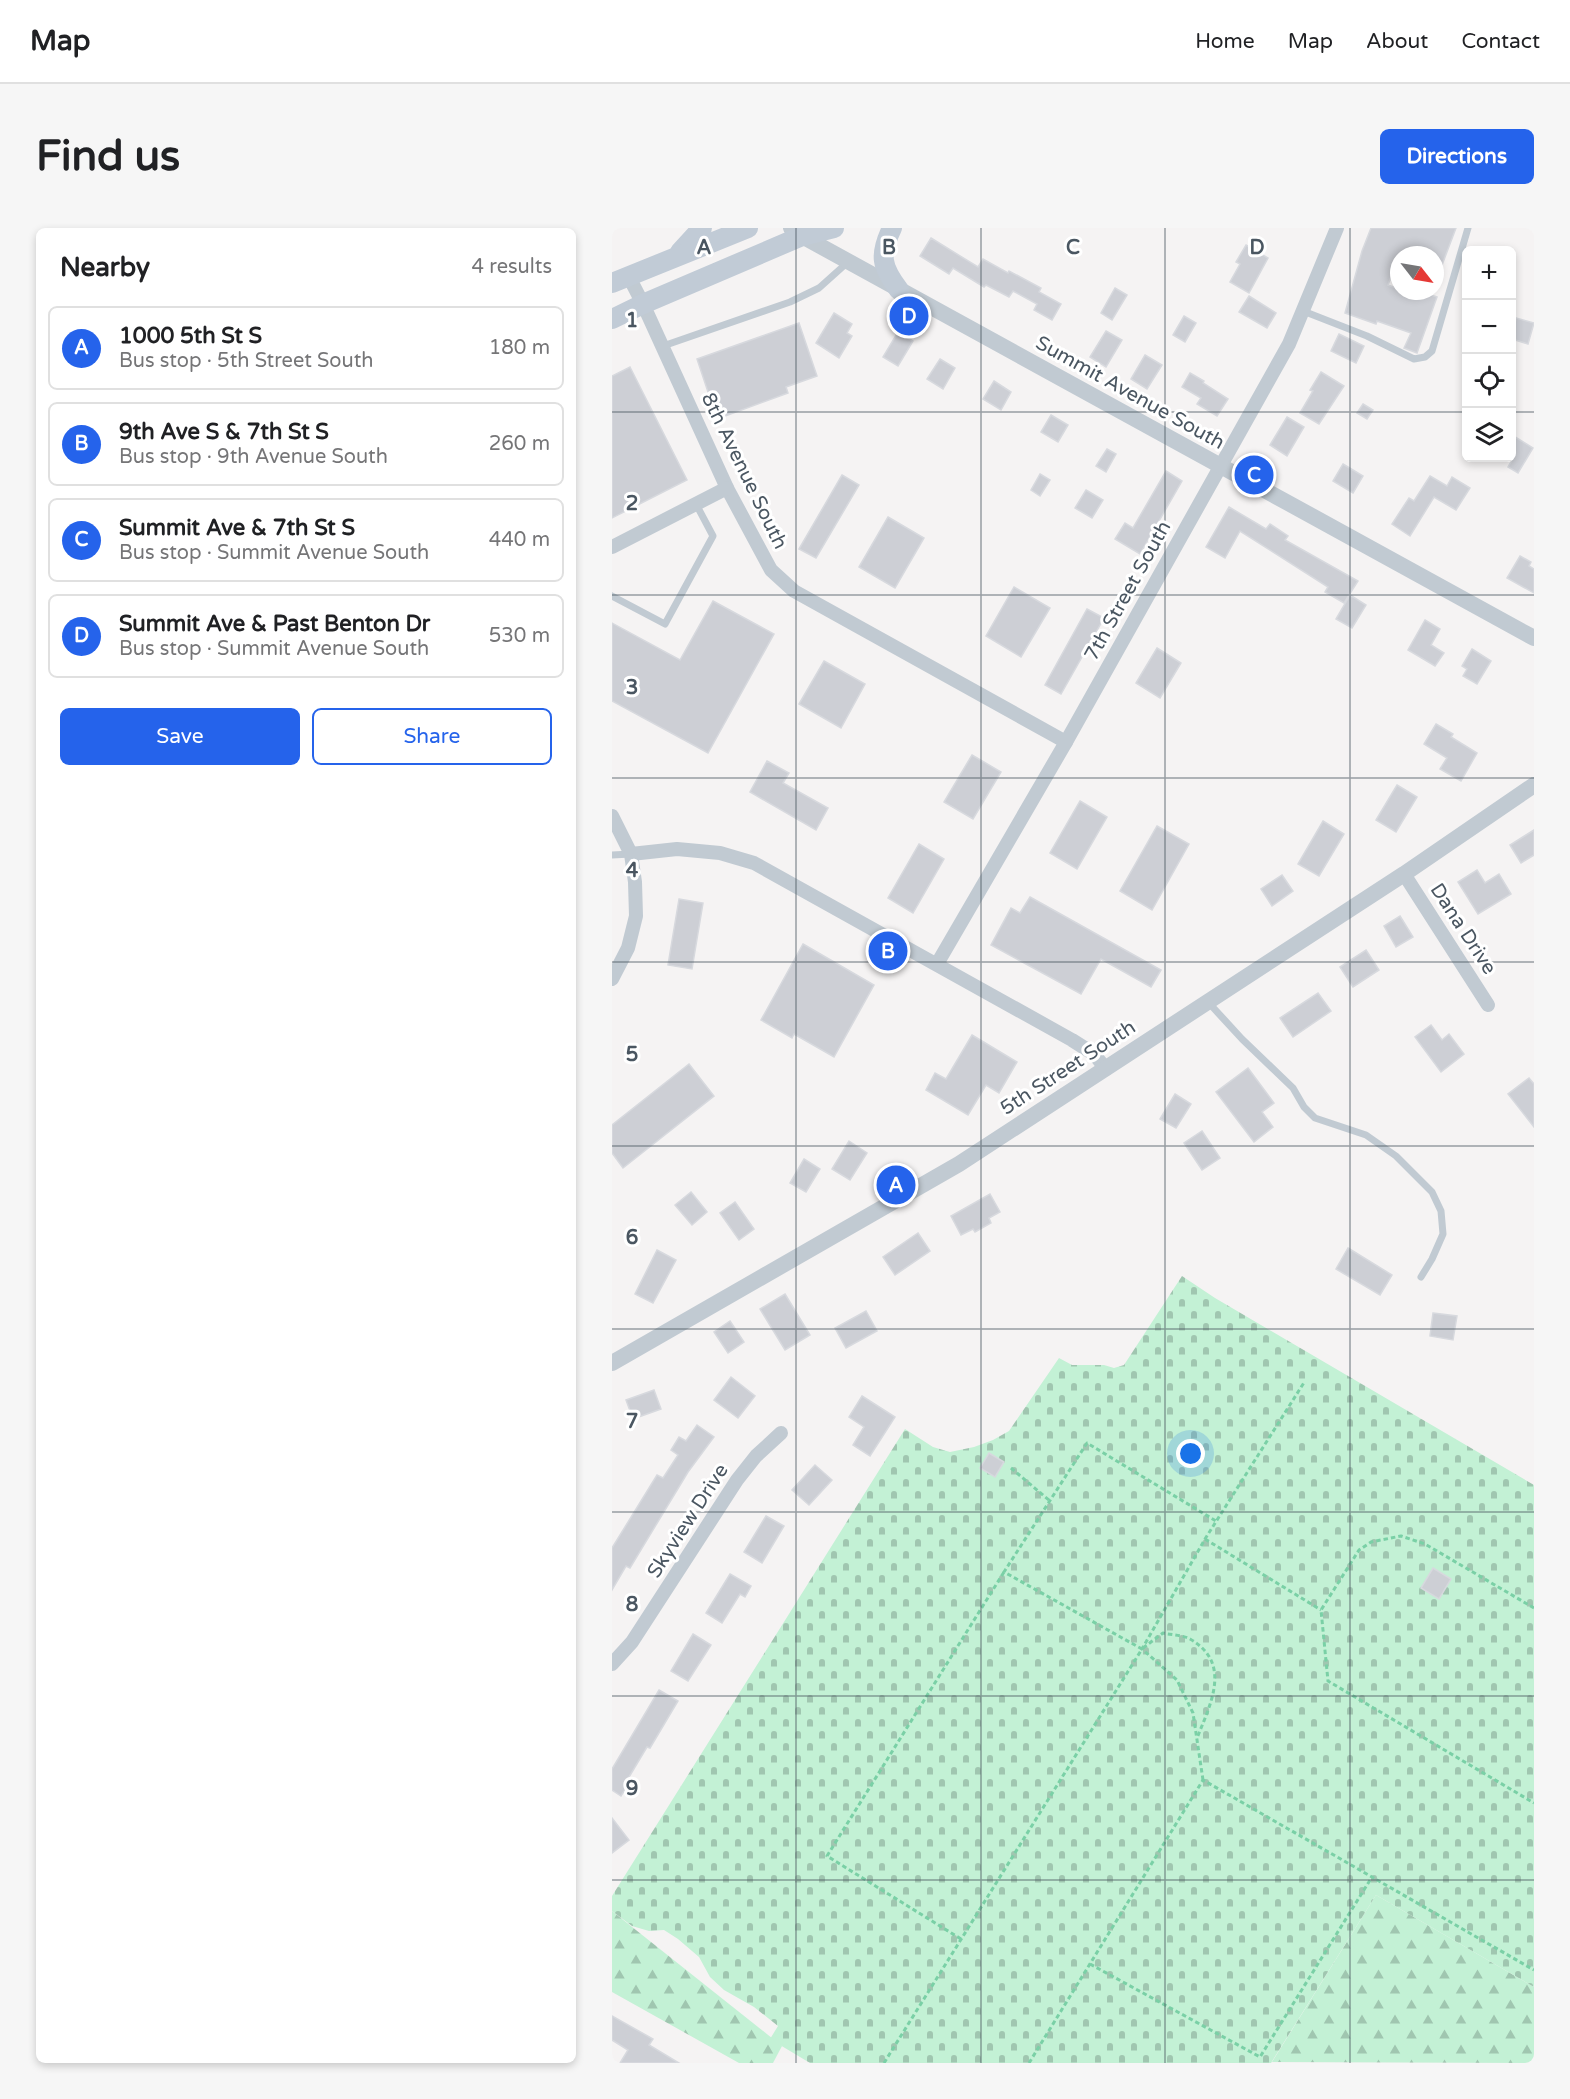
<!DOCTYPE html>
<html lang="en">
<head>
<meta charset="utf-8">
<style>
  body { margin:0; font-family:"Varela Round",sans-serif; background:#f6f6f6; color:#202124 }
  .controls { position:absolute; right:18px; top:18px; display:grid; overflow:hidden; border-radius:9px; box-shadow:0 3px 9px #0003 }
  .controls button { width:54px; height:54px; display:grid; place-items:center; padding:0; border:0; border-bottom:2px solid #e0e0e0; background:#fff; color:#202124; font:30px sans-serif }
  .compass { position:absolute; left:778px; top:18px; width:54px; height:54px; border-radius:50%; background:#fff; box-shadow:0 3px 9px #0003; rotate:121deg }
  .you { position:absolute; left:579px; top:1226px; width:21px; height:21px; margin:-15px; border:4px solid #fff; border-radius:50%; background:#1a73e8; box-shadow:0 0 0 9px #1a73e833 }
  .badge { display:grid; place-items:center; width:39px; height:39px; border-radius:50%; background:#2563eb; color:#fff; font-size:20px; font-weight:700 }
  .pin { position:absolute; translate:-50% -50%; border:3px solid #fff; box-shadow:0 2px 6px #0006 }
  .list { margin:0; padding:0; list-style:none }
  h2 { display:flex; justify-content:space-between; align-items:center; height:78px; margin:0; padding:0 24px; font-size:26px }
  h2 small { font-size:20px; font-weight:400; color:#757577 }
  .list li { display:grid; grid-template-columns:39px 1fr auto; gap:18px; align-items:center; box-sizing:border-box; height:84px; margin:0 12px 12px; padding:0 12px; border:2px solid #e0e0e0; border-radius:9px }
  .list b { display:block; font-size:22px; white-space:nowrap }
  .list p { margin:0; font-size:20px; white-space:nowrap; color:#757577 }
  .list em { font-size:20px; font-style:normal; color:#757577 }
  .actions { display:flex; gap:12px; padding:18px 24px }
  .actions a { flex:1; padding:14px 0; border:2px solid #2563eb; border-radius:9px; text-align:center; font-size:21px; color:#2563eb }
  .actions .main { background:#2563eb; color:#fff }
  .icon { flex:none; width:33px; height:33px; fill:none; stroke:currentColor; stroke-width:2; stroke-linecap:round; stroke-linejoin:round }
  .map { position:relative; flex:none; width:922px; height:1835px; overflow:hidden; border-radius:9px }
  header { display:flex; align-items:center; gap:36px; box-sizing:border-box; height:84px; padding:0 30px; background:#fff; border-bottom:2px solid #e0e0e0 }
  header strong { font-size:28px }
  nav { display:flex; gap:33px; margin-inline-start:auto; font-size:21px }
  .intro { display:flex; align-items:center; justify-content:space-between; box-sizing:border-box; height:144px; padding:0 36px }
  h1 { margin:0; font-size:42px }
  .button { padding:15px 27px; border-radius:9px; background:#2563eb; color:#fff; font-size:21px; font-weight:700 }
  main { display:flex; gap:36px; padding:0 36px }
  aside { flex:1; background:#fff; border-radius:9px; box-shadow:0 3px 9px #0003 }
  .map>svg:first-child { display:block }
  .forest { fill:url(#forest-firs) }
  .cemetery { fill:url(#cemetery-stones) }
  .building { fill:#cdcfd5; stroke:#d7d9de; stroke-width:1.5 }
  .lines { fill:none; stroke-linecap:round; stroke-linejoin:round }
  .path { stroke:#7ad0a6; stroke-width:3; stroke-dasharray:4.5 3; stroke-linecap:butt }
  .service { stroke:#c1cad2; stroke-width:7 }
  .minor { stroke:#c1cad2; stroke-width:14 }
  .tertiary { stroke:#c1cad2; stroke-width:16 }
  .secondary { stroke:#c1cbd6; stroke-width:20 }
  .grid { fill:none; stroke:#4a5661; stroke-width:1.5; stroke-opacity:0.55 }
  .labels { text-anchor:middle; dominant-baseline:central; stroke-width:6; stroke-linejoin:round; paint-order:stroke }
  .street-label { font-size:20px; fill:#4a5661; stroke:#fff }
  .grid-label { font-size:20px; text-anchor:middle; font-weight:bold; fill:#4a5661; stroke:#fff; stroke-width:6; stroke-linejoin:round; paint-order:stroke }
</style>
</head>
<body>
<header>
<strong>Map</strong>
<nav><a>Home</a><a>Map</a><a>About</a><a>Contact</a></nav>
</header>
<div class="intro"><h1>Find us</h1><a class="button">Directions</a></div>
<main>
<aside>
<h2>Nearby<small>4 results</small></h2>
<ul class="list">
<li><span class="badge">A</span><div><b>1000 5th St S</b><p>Bus stop · 5th Street South</p></div><em>180 m</em></li>
<li><span class="badge">B</span><div><b>9th Ave S &amp; 7th St S</b><p>Bus stop · 9th Avenue South</p></div><em>260 m</em></li>
<li><span class="badge">C</span><div><b>Summit Ave &amp; 7th St S</b><p>Bus stop · Summit Avenue South</p></div><em>440 m</em></li>
<li><span class="badge">D</span><div><b>Summit Ave &amp; Past Benton Dr</b><p>Bus stop · Summit Avenue South</p></div><em>530 m</em></li>
</ul>
<div class="actions"><a class="main">Save</a><a>Share</a></div>
</aside>
<div class="map">
<svg width="922" height="1835" viewBox="0 0 922 1835">
  <defs>
    <pattern id="forest-firs" width="22" height="20" patternUnits="userSpaceOnUse" patternTransform="scale(1.5)"><rect width="22" height="20" fill="#c3f1d5"/><path d="M5 1l3.5 6h-7zM16 11l3.5 6h-7z" fill="#a0c6b0"/></pattern>
    <pattern id="cemetery-stones" width="16" height="16" patternUnits="userSpaceOnUse" patternTransform="scale(1.5)"><rect width="16" height="16" fill="#c3f1d5"/><path d="M2 7V4a2 2 0 0 1 4 0v3zM10 15v-3a2 2 0 0 1 4 0v3z" fill="#a0c6b0"/></pattern>
  </defs>
  <rect width="100%" height="100%" fill="#f5f3f3"/>
  <g class="forest">
    <polygon points="764,1667 922,1759 922,1835 660,1834"/>
    <polygon points="0,1683 170,1818 161,1835 127,1835 0,1764"/>
  </g>
  <polygon class="cemetery" points="570,1048 603,1070 922,1257 922,1759 764,1667 659,1835 198,1835 158,1811 166,1798 142,1779 112,1762 98,1749 87,1729 66,1711 52,1702 37,1703 20,1698 0,1683 0,1668 293,1201 321,1219 338,1224 362,1219 381,1212 397,1203 447,1130 460,1137 492,1137 502,1140 512,1137"/>
  <g class="building">
    <polygon points="759,0 844,0 824,53 823,27 787,27 776,57 787,61 787,63 802,66 804,63 808,63 825,69 805,125 792,120 799,105 765,93 764,96 733,85 750,23"/>
    <polygon points="319,10 366,39 371,31 396,45 397,43 429,60 427,64 449,76 440,92 422,82 425,76 401,63 397,69 374,57 372,59 341,40 337,46 308,28"/>
    <polygon points="634,17 656,30 637,65 618,54 628,36 624,34"/>
    <polygon points="503,60 515,67 500,92 489,85"/>
    <polygon points="637,68 664,85 655,100 627,84"/>
    <polygon points="222,85 240,96 235,105 240,108 227,130 204,115"/>
    <polygon points="572,88 584,95 573,114 561,107"/>
    <polygon points="904,90 922,95 916,116 900,111"/>
    <polygon points="187,95 205,148 174,159 176,165 105,191 85,131"/>
    <polygon points="494,103 510,112 494,139 478,129"/>
    <polygon points="286,104 301,113 286,138 271,129"/>
    <polygon points="727,106 752,118 744,135 719,123"/>
    <polygon points="533,127 550,137 535,161 519,151"/>
    <polygon points="328,131 343,140 331,161 315,151"/>
    <polygon points="18,139 75,252 0,290 0,148"/>
    <polygon points="709,144 732,158 707,196 688,185 701,163 698,162"/>
    <polygon points="578,145 592,153 591,155 616,171 605,188 585,176 589,170 570,159"/>
    <polygon points="382,153 399,164 389,182 371,171"/>
    <polygon points="751,176 761,182 755,191 745,185"/>
    <polygon points="439,187 456,197 446,214 429,204"/>
    <polygon points="675,189 692,199 675,228 658,217"/>
    <polygon points="900,207 921,220 906,245 896,239 900,232"/>
    <polygon points="495,221 504,226 494,244 484,238"/>
    <polygon points="731,236 751,248 741,265 721,253"/>
    <polygon points="554,243 570,253 528,326 503,311 513,295 521,300"/>
    <polygon points="428,246 438,252 428,268 419,262"/>
    <polygon points="230,247 247,257 204,330 187,321"/>
    <polygon points="818,248 835,258 840,249 858,260 844,282 822,269 798,308 780,296 797,270 802,273"/>
    <polygon points="474,262 491,272 480,290 463,280"/>
    <polygon points="617,279 654,301 658,296 676,308 673,312 746,353 732,375 713,364 716,359 628,303 613,330 594,319"/>
    <polygon points="276,289 312,310 283,360 247,339"/>
    <polygon points="908,328 919,334 917,338 922,341 922,365 895,350"/>
    <polygon points="402,359 438,380 409,429 374,408"/>
    <polygon points="738,367 754,377 740,400 724,391"/>
    <polygon points="101,373 162,406 96,525 0,473 0,395 68,432"/>
    <polygon points="475,381 492,390 449,466 433,457"/>
    <polygon points="813,392 828,401 819,417 832,425 823,438 796,422"/>
    <polygon points="545,420 569,435 548,470 524,455"/>
    <polygon points="860,421 879,433 865,456 851,448 855,441 850,438"/>
    <polygon points="212,433 253,456 229,500 187,476"/>
    <polygon points="824,496 841,506 839,509 865,525 849,553 828,541 835,530 812,516"/>
    <polygon points="360,527 389,544 361,591 332,574"/>
    <polygon points="155,533 177,545 171,555 216,580 204,602 138,564"/>
    <polygon points="785,557 805,569 784,604 764,592"/>
    <polygon points="468,573 495,589 465,641 438,625"/>
    <polygon points="711,593 732,606 707,648 686,636"/>
    <polygon points="545,598 577,616 540,682 508,663"/>
    <polygon points="922,602 922,627 909,635 898,617"/>
    <polygon points="307,616 332,631 301,685 276,670"/>
    <polygon points="865,642 873,655 887,646 899,666 866,686 846,654"/>
    <polygon points="670,647 681,663 660,678 649,661"/>
    <polygon points="418,669 549,742 539,759 489,731 469,766 379,717 399,680 408,685"/>
    <polygon points="67,671 91,675 80,741 56,737"/>
    <polygon points="788,688 801,709 784,719 772,698"/>
    <polygon points="191,716 262,757 222,829 182,806 180,810 149,792"/>
    <polygon points="754,722 767,742 741,759 728,739"/>
    <polygon points="706,765 719,783 681,809 668,790"/>
    <polygon points="819,797 830,812 837,806 852,826 829,844 803,809"/>
    <polygon points="360,807 405,834 387,865 374,857 356,887 314,862 323,845 334,851"/>
    <polygon points="77,836 102,868 11,940 0,925 0,897"/>
    <polygon points="636,840 662,875 650,884 661,899 642,914 604,864"/>
    <polygon points="917,850 922,856 922,899 896,866"/>
    <polygon points="563,866 579,876 564,900 548,891"/>
    <polygon points="590,903 608,930 590,942 572,915"/>
    <polygon points="237,913 255,925 238,952 220,941"/>
    <polygon points="192,931 208,941 194,964 178,955"/>
    <polygon points="79,964 95,984 80,997 63,977"/>
    <polygon points="378,966 388,984 377,990 379,995 363,1004 361,1001 349,1007 339,988"/>
    <polygon points="123,974 142,1001 127,1012 108,985"/>
    <polygon points="306,1005 318,1023 283,1047 271,1029"/>
    <polygon points="736,1020 780,1047 768,1067 724,1041"/>
    <polygon points="45,1022 64,1032 41,1075 23,1066"/>
    <polygon points="173,1066 198,1107 173,1122 148,1081"/>
    <polygon points="254,1083 265,1103 234,1120 223,1100"/>
    <polygon points="821,1085 845,1088 841,1112 818,1108"/>
    <polygon points="118,1093 132,1114 116,1125 102,1104"/>
    <polygon points="119,1149 143,1168 126,1190 102,1172"/>
    <polygon points="42,1162 49,1181 21,1191 14,1172"/>
    <polygon points="250,1168 283,1189 258,1228 241,1217 252,1199 237,1189"/>
    <polygon points="85,1197 102,1209 76,1244 18,1340 14,1338 0,1362 0,1320 45,1247 51,1250 66,1227 59,1222 67,1209 74,1213"/>
    <polygon points="377,1225 392,1234 383,1249 368,1240"/>
    <polygon points="203,1237 220,1252 197,1277 180,1262"/>
    <polygon points="154,1288 172,1298 150,1335 132,1324"/>
    <polygon points="821,1340 839,1351 827,1371 809,1360"/>
    <polygon points="118,1346 139,1358 133,1369 128,1366 110,1395 94,1385"/>
    <polygon points="81,1406 99,1417 76,1453 59,1443"/>
    <polygon points="47,1462 66,1473 38,1520 35,1519 17,1549 20,1551 9,1568 0,1562 0,1541"/>
    <polygon points="0,1590 17,1612 0,1625"/>
    <polygon points="0,1788 41,1811 37,1817 67,1835 8,1835 16,1822 0,1812"/>
  </g>
  <g class="lines">
    <g class="path">
      <polyline points="399,1240 438,1273"/>
      <polyline points="593,1311 709,1382"/>
      <polyline points="922,1380 813,1316 789,1308 759,1314 747,1322 709,1382 716,1453 922,1575"/>
      <path d="M 531,1420 L 551,1405 C 559,1407 571,1407 578,1411 C 620,1435 599,1475 585,1510"/>
      <polyline points="591,1552 581,1485 565,1452 530,1421 593,1311 693,1153"/>
      <polyline points="349,1711 215,1628 392,1344"/>
      <polyline points="478,1736 648,1829 760,1649"/>
      <polyline points="272,1835 530,1421 392,1344 475,1215 604,1293"/>
      <polyline points="417,1835 591,1552 922,1742"/>
    </g>
    <g class="service">
      <polyline points="691,83 755,108 802,131 813,129 820,123 856,0"/>
      <polyline points="51,118 178,74 207,60 236,34"/>
      <polyline points="0,368 53,396 101,308 84,276"/>
      <polyline points="0,627 19,626"/>
      <polyline points="596,774 630,811 681,860 692,879 703,890 754,907 784,928 820,964 829,983 831,1006 820,1031 809,1049"/>
    </g>
    <g class="minor">
      <polyline points="16,47 31,76 115,260 159,342 182,363 454,514"/>
      <polyline points="0,319 115,260"/>
      <polyline points="0,588 19,626 23,654 24,688 16,720 0,751"/>
      <polyline points="19,626 65,621 108,625 142,635 460,812 482,826 494,841"/>
      <polyline points="792,646 876,777"/>
      <polyline points="325,736 454,514 677,116 725,0"/>
      <polyline points="0,1436 20,1414 125,1252 144,1228 169,1205"/>
    </g>
    <g class="tertiary">
      <polyline points="179,0 190,8 922,410"/>
      <polyline points="0,1135 347,936 792,646 922,557"/>
    </g>
    <g class="secondary">
      <path d="M 280,0 C 267,27 269,38 287,62"/>
      <polyline points="68,24 90,0"/>
      <polyline points="0,55 136,0"/>
      <polyline points="0,91 31,76 190,8 222,0"/>
    </g>
  </g>
  <path class="grid" d="M 184,0 L 184,1835M 369,0 L 369,1835M 553,0 L 553,1835M 738,0 L 738,1835M 0,184 L 855,184M 900,184 L 922,184M 0,367 L 922,367M 0,550 L 922,550M 0,734 L 922,734M 0,918 L 922,918M 0,1101 L 922,1101M 0,1284 L 922,1284M 0,1468 L 922,1468M 0,1652 L 922,1652"/>
  <g class="labels">
    <g class="street-label">
      <text transform="translate(518 165) rotate(29)">Summit Avenue South</text>
      <text transform="translate(132 243) rotate(64)">8th Avenue South</text>
      <text transform="translate(516 363) rotate(-61)">7th Street South</text>
      <text transform="translate(851 701) rotate(57)">Dana Drive</text>
      <text transform="translate(456 840) rotate(-33)">5th Street South</text>
      <text transform="translate(76 1293) rotate(-57)">Skyview Drive</text>
    </g>
  </g>
  <g class="grid-label">
    <text x="92" y="26">A</text>
    <text x="277" y="26">B</text>
    <text x="461" y="26">C</text>
    <text x="645" y="26">D</text>
    <text x="20" y="99">1</text>
    <text x="20" y="282">2</text>
    <text x="20" y="466">3</text>
    <text x="20" y="649">4</text>
    <text x="20" y="833">5</text>
    <text x="20" y="1016">6</text>
    <text x="20" y="1200">7</text>
    <text x="20" y="1383">8</text>
    <text x="20" y="1567">9</text>
  </g>
</svg>
<div class="controls">
<button>+</button>
<button>−</button>
<button><svg class="icon" aria-label="locate" viewBox="0 0 24 24"><circle cx="12" cy="12" r="6"/><path d="M12 2v4M12 18v4M2 12h4M18 12h4"/></svg></button>
<button><svg class="icon" aria-label="layers" viewBox="0 0 24 24"><path d="M12 4l9 5-9 5-9-5zM3 14l9 5 9-5"/></svg></button>
</div>
<svg class="compass" viewBox="-18 -18 36 36"><path d="M0-13l5 13h-10z" fill="#e53935"/><path d="M0 13l5-13h-10z" fill="#757577"/></svg>
<div class="you"></div>
<div class="pin badge" style="left:284px;top:957px">A</div>
<div class="pin badge" style="left:276px;top:723px">B</div>
<div class="pin badge" style="left:642px;top:247px">C</div>
<div class="pin badge" style="left:297px;top:88px">D</div>
</div>
</main>
</body>
</html>
